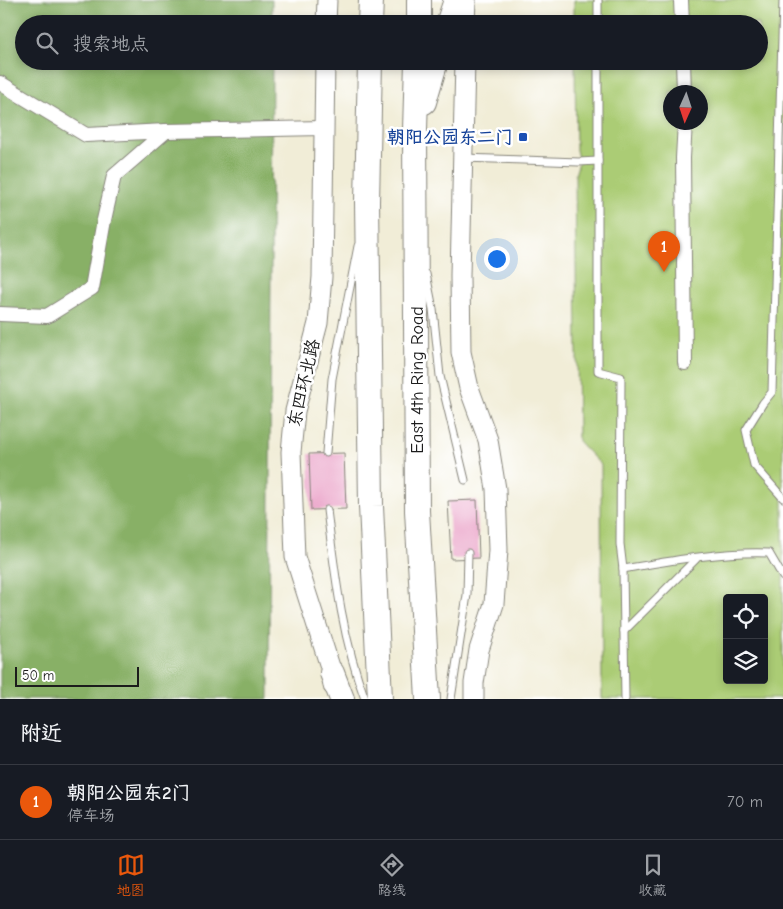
<!DOCTYPE html>
<html lang="zh">
<head>
<meta charset="utf-8">
<style>
  body { margin:0; font-family:"Comic Neue","LXGW WenKai TC",sans-serif; background:#242831; color:#f1f3f6 }
  .controls { position:absolute; right:15px; bottom:15px; display:grid; overflow:hidden; border-radius:5px; box-shadow:0 2px 8px #0003 }
  .controls button { width:45px; height:45px; display:grid; place-items:center; padding:0; border:0; border-bottom:1px solid #363941; background:#171b24; color:#f1f3f6; font:25px sans-serif }
  .compass { position:absolute; left:663px; top:85px; width:45px; height:45px; border-radius:50%; background:#171b24; box-shadow:0 2px 8px #0003; rotate:183deg }
  .scale { position:absolute; left:15px; bottom:12px; width:124px; box-sizing:border-box; padding-left:5px; border:2px solid #1c1c1c; border-top:0; font-size:14px; line-height:18px; white-space:nowrap; color:#1c1c1c; -webkit-text-stroke:4px #fff; paint-order:stroke }
  .you { position:absolute; left:496px; top:258px; width:18px; height:18px; margin:-12px; border:4px solid #fff; border-radius:50%; background:#1a73e8; box-shadow:0 0 0 8px #1a73e833 }
  .badge { display:grid; place-items:center; width:32px; height:32px; border-radius:50%; background:#ea580c; color:#fff; font-size:16px; font-weight:700 }
  .pin { position:absolute; translate:-50% -41px; filter:drop-shadow(0 1px 2px #0008) }
  .pin::after { content:''; position:absolute; top:26px; width:18px; height:15px; background:inherit; clip-path:polygon(0 0,100% 0,50% 100%) }
  .list { margin:0; padding:0; list-style:none }
  h2 { display:flex; justify-content:space-between; align-items:center; height:65px; margin:0; padding:0 20px; font-size:21px }
  h2 small { font-size:16px; font-weight:400; color:#9ea1a6 }
  .list li { display:grid; grid-template-columns:32px 1fr auto; gap:15px; align-items:center; box-sizing:border-box; height:75px; padding:0 20px; border-top:1px solid #363941 }
  .list b { display:block; font-size:19px; white-space:nowrap }
  .list p { margin:0; font-size:16px; white-space:nowrap; color:#9ea1a6 }
  .list em { font-size:16px; font-style:normal; color:#9ea1a6 }
  .icon { flex:none; width:28px; height:28px; fill:none; stroke:currentColor; stroke-width:2; stroke-linecap:round; stroke-linejoin:round }
  .map { position:relative; flex:none; width:783px; height:699px; overflow:hidden }
  .search { position:absolute; background:#171b24; box-shadow:0 2px 8px #0003; left:15px; right:15px; top:15px; height:55px; display:flex; align-items:center; gap:12px; box-sizing:border-box; padding:0 18px; border-radius:28px; color:#9ea1a6; font-size:19px }
  .sheet { height:140px; background:#171b24 }
  nav { display:flex; justify-content:space-around; align-items:center; box-sizing:border-box; height:70px; border-top:1px solid #363941; background:#171b24; font-size:14px; color:#9ea1a6 }
  nav a { display:grid; justify-items:center; gap:2px }
  nav .on { color:#ea580c }
  .map>svg:first-child { display:block }
  .green { fill:#abcc74; stroke:#647448; fill-rule:evenodd }
  .forest { fill:#88b066; stroke:#526641 }
  .building { fill:#e99dc5 }
  .lines { fill:none; stroke-linecap:round; stroke-linejoin:round }
  .lane-casing { stroke:#86847a; stroke-width:9 }
  .street-casing { stroke:#86847a; stroke-width:16 }
  .secondary-casing { stroke:#86847a; stroke-width:21 }
  .highway-casing { stroke:#86847a; stroke-width:26 }
  .lane { stroke:#fff; stroke-width:7 }
  .street { stroke:#fff; stroke-width:14 }
  .secondary { stroke:#fff; stroke-width:19 }
  .highway { stroke:#fff; stroke-width:24 }
  .transit-dot { fill:#1a4fb4; stroke:#fff; stroke-width:2 }
  .labels { text-anchor:middle; dominant-baseline:central; stroke-width:5; stroke-linejoin:round; paint-order:stroke }
  .transit-label { font-size:18px; font-weight:bold; fill:#164399; stroke:#fff; text-anchor:end }
  .street-label { font-size:18px; fill:#1c1c1c; stroke:#fff }
</style>
</head>
<body>
<div class="map">
<svg width="783" height="699" viewBox="0 0 783 699">
  <rect width="100%" height="100%" fill="#fff"/>
  <filter id="ink" filterUnits="userSpaceOnUse"><feTurbulence type="fractalNoise" baseFrequency=".02" numOctaves="2"/><feDisplacementMap in="SourceGraphic" scale="10" xChannelSelector="R" yChannelSelector="G"/><feConvolveMatrix kernelMatrix="1 2 1 2 8 2 1 2 1" color-interpolation-filters="sRGB"/></filter>
  <filter id="wash" filterUnits="userSpaceOnUse"><feTurbulence type="fractalNoise" baseFrequency=".0096" numOctaves="4" result="noise"/><feDisplacementMap in="SourceGraphic" scale="20" xChannelSelector="R" yChannelSelector="G"/><feGaussianBlur stdDeviation="1.12" result="paint"/><feColorMatrix in="noise" values="0 0 0 0 0 0 0 0 0 0 0 0 0 0 0 0 0 1.4 0 .05"/><feComposite in="paint" operator="in"/></filter>
  <g filter="url(#wash)">
    <rect width="100%" height="100%" fill="#f1edd7"/>
    <path class="green" d="M 574,0 L 783,0 L 783,699 L 602,699 L 601,465 L 578,441 L 575,175 L 579,162 L 576,150 L 575,61 L 759,61 L 759,24 L 574,24 ZM 670,92 L 700,92 L 700,122 L 670,122 ZM 727,598 L 764,598 L 764,680 L 727,680 Z"/>
    <polygon class="forest" points="0,0 272,0 272,24 24,24 24,61 272,61 269,699 0,699"/>
    <g id="blocks">
      <g class="building">
        <polygon points="344,453 346,509 311,510 309,454"/>
        <polygon points="477,500 479,558 451,559 448,501"/>
      </g>
    </g>
  </g>
  <g filter="url(#ink)">
    <use href="#blocks" fill-opacity="0" stroke="#86847a" stroke-width="1"/>
    <g class="lines">
      <defs>
        <g id="lane">
          <polyline points="598,0 598,24"/>
          <polyline points="783,1 772,392 763,403 746,430 754,465 783,498"/>
          <polyline points="598,61 598,371 621,377 620,544 623,569 625,699"/>
          <polyline points="463,158 579,162 598,161"/>
          <polyline points="426,274 433,309 440,376 465,480"/>
          <polyline points="326,453 332,379 358,246"/>
          <path d="M 327,510 C 335,574 342,638 365,699"/>
          <path d="M 623,569 C 669,561 722,551 769,553 L 783,577"/>
          <polyline points="624,631 696,559"/>
          <polyline points="451,699 467,595 468,553"/>
        </g>
        <g id="street">
          <polyline points="681,0 682,24"/>
          <polyline points="683,61 684,92"/>
          <polyline points="0,83 86,135 166,131"/>
          <polyline points="0,314 47,316 92,288 104,220 114,176 166,131 324,128"/>
          <polyline points="685,363 683,158 685,122"/>
        </g>
        <g id="secondary">
          <polyline points="326,24 327,0"/>
          <polyline points="465,24 466,0"/>
          <polyline points="325,61 322,277 318,323 295,411 291,452 295,557 332,673 333,686"/>
          <polyline points="465,61 460,276 461,352 469,388 488,440 496,489 498,550 494,604 479,650 474,683 474,699"/>
        </g>
        <g id="highway">
          <polyline points="370,24 371,0"/>
          <polyline points="419,24 419,0"/>
          <polyline points="448,24 456,0"/>
          <polyline points="370,61 367,202 371,506 380,699"/>
          <polyline points="417,61 415,130 417,511 428,699"/>
          <polyline points="424,102 436,61"/>
          <polyline points="332,673 342,699"/>
        </g>
      </defs>
      <use href="#lane" class="lane-casing"/>
      <use href="#street" class="street-casing"/>
      <use href="#secondary" class="secondary-casing"/>
      <use href="#highway" class="highway-casing"/>
      <use href="#lane" class="lane"/>
      <use href="#street" class="street"/>
      <use href="#secondary" class="secondary"/>
      <use href="#highway" class="highway"/>
    </g>
  </g>
  <rect class="transit-dot" x="518" y="132" width="10" height="10" rx="2.5"/>
  <g class="labels">
    <g class="transit-label">
      <text x="513" y="137">朝阳公园东二门</text>
    </g>
    <g class="street-label">
      <text transform="translate(417 380) rotate(-90)">East 4th Ring Road</text>
      <text transform="translate(304 383) rotate(-77)">东四环北路</text>
    </g>
  </g>
</svg>
<div class="controls">
<button><svg class="icon" aria-label="locate" viewBox="0 0 24 24"><circle cx="12" cy="12" r="6"/><path d="M12 2v4M12 18v4M2 12h4M18 12h4"/></svg></button>
<button><svg class="icon" aria-label="layers" viewBox="0 0 24 24"><path d="M12 4l9 5-9 5-9-5zM3 14l9 5 9-5"/></svg></button>
</div>
<svg class="compass" viewBox="-18 -18 36 36"><path d="M0-13l5 13h-10z" fill="#e53935"/><path d="M0 13l5-13h-10z" fill="#9ea1a6"/></svg>
<div class="scale">50 m</div>
<div class="you"></div>
<div class="pin badge" style="left:664px;top:272px">1</div>
<div class="search"><svg class="icon" aria-label="search" viewBox="0 0 24 24"><circle cx="10" cy="10" r="6"/><path d="M15 15l6 6"/></svg>搜索地点</div>
</div>
<section class="sheet">
<h2>附近<small></small></h2>
<ul class="list">
<li><span class="badge">1</span><div><b>朝阳公园东2门</b><p>停车场</p></div><em>70 m</em></li>
</ul>
</section>
<nav>
<a class="on"><svg class="icon" aria-label="map" viewBox="0 0 24 24"><path d="M3 6l6-2 6 2 6-2v14l-6 2-6-2-6 2zM9 4v14M15 6v14"/></svg>地图</a>
<a><svg class="icon" aria-label="directions" viewBox="0 0 24 24"><path d="M12 3l9 9-9 9-9-9zM9 14v-3h6M13 9l2 2-2 2"/></svg>路线</a>
<a><svg class="icon" aria-label="saved" viewBox="0 0 24 24"><path d="M7 4h10v16l-5-4-5 4z"/></svg>收藏</a>
</nav>
</body>
</html>
